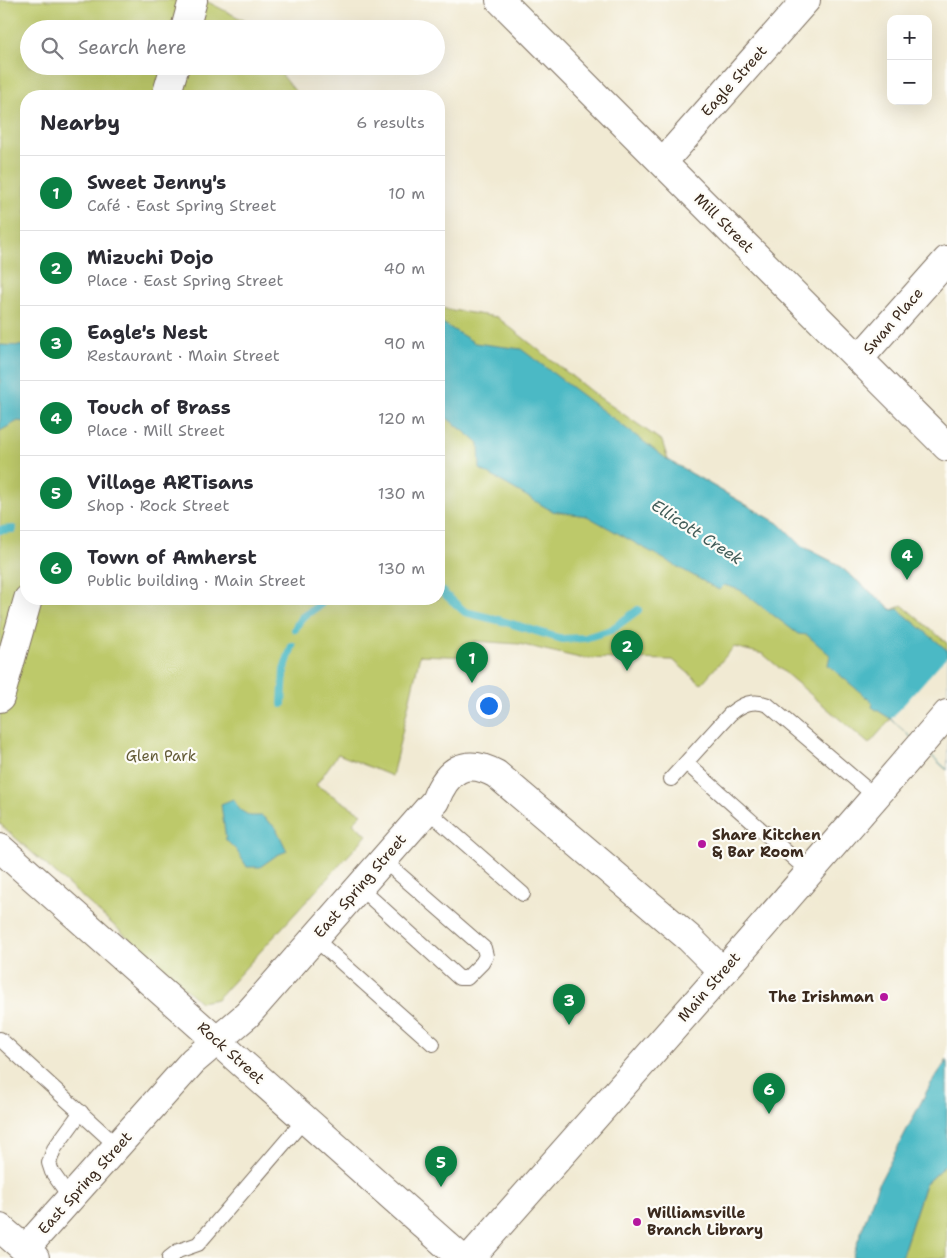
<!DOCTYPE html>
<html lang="en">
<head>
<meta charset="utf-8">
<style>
  body { margin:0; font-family:"Shantell Sans",sans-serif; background:#f7f7f7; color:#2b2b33 }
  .controls { position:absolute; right:15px; top:15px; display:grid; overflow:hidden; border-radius:10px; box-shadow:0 5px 20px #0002 }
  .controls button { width:45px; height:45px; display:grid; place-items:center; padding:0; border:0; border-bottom:1px solid #e1e1e2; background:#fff; color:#2b2b33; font:25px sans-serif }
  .you { position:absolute; left:488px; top:705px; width:18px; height:18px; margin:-12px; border:4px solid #fff; border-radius:50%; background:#1a73e8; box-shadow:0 0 0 8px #1a73e833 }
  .badge { display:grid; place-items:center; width:32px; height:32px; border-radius:50%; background:#0b8043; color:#fff; font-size:16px; font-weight:700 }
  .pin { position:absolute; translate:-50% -41px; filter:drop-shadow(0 1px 2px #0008) }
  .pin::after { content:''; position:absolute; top:26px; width:18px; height:15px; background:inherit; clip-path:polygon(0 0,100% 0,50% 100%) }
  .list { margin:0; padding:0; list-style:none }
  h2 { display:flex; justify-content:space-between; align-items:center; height:65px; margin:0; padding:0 20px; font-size:21px }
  h2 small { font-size:16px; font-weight:400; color:#7c7c81 }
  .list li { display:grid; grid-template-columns:32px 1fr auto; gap:15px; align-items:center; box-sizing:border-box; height:75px; padding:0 20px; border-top:1px solid #e1e1e2 }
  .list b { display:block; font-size:19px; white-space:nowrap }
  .list p { margin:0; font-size:16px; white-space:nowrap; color:#7c7c81 }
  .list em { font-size:16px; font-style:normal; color:#7c7c81 }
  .icon { flex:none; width:28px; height:28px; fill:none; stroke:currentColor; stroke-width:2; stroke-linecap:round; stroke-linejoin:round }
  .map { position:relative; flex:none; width:947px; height:1258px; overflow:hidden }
  .search { position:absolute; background:#fff; box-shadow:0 5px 20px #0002; left:20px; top:20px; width:425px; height:55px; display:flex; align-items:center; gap:12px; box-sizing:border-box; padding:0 18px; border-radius:28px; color:#7c7c81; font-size:19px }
  .panel { position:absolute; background:#fff; box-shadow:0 5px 20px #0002; left:20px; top:90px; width:425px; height:515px; border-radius:20px }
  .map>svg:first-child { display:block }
  .green { fill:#bdc96b; stroke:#7c7a44 }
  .water { fill:#4bb9c5; stroke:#437272 }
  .pier { fill:#f1ead3 }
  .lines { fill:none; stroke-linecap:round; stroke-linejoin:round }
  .stream { stroke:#4bb9c5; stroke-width:8 }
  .service-casing { stroke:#7b6d5d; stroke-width:16 }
  .minor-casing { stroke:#7b6d5d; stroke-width:30 }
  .primary-casing { stroke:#7b6d5d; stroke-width:30 }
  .service { stroke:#fff; stroke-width:14 }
  .minor { stroke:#fff; stroke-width:28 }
  .primary { stroke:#fff; stroke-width:28 }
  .poi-dot { fill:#b5179e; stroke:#fdfcf7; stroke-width:2 }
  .labels { text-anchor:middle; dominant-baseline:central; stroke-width:4.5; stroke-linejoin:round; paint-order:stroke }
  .street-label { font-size:15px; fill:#3b2a1e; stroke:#fdfcf7 }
  .park-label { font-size:15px; fill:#625a35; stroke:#fdfcf7 }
  .poi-label { font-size:15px; font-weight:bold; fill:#3b2a1e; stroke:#fdfcf7; text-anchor:start }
  .water-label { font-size:16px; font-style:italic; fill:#415c58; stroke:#fdfcf7 }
</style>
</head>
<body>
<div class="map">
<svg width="947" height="1258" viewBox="0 0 947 1258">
  <rect width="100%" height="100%" fill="#fdfcf7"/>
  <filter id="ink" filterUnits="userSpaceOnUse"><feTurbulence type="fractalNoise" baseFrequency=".02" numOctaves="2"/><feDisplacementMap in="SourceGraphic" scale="10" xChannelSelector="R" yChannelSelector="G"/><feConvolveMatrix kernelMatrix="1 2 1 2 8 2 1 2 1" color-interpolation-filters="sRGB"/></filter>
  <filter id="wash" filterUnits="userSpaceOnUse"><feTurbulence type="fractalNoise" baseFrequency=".0096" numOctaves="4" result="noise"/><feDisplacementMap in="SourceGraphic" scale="20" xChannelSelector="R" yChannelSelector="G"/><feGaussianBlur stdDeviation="1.12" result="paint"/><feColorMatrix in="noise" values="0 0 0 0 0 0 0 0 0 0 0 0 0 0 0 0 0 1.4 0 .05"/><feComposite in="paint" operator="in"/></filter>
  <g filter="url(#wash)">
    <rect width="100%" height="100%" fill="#f1ead3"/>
    <g class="green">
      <polygon points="0,0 204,0 261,29 29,29 29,66 279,66 280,72 299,96 26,96 26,599 439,599 439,304 445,309 497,317 593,393 662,441 668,460 781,525 802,546 837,564 892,610 902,605 947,643 947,655 869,744 763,654 734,647 701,684 673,660 580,658 519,644 474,641 473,657 420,655 392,776 338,754 316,785 362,814 353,823 367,835 217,999 200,1002 0,824"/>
      <polygon points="947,1163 947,1258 901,1258 925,1184"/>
    </g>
    <g class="water">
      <polygon points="439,321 475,343 521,349 668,460 781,525 802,546 837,564 892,610 898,609 947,650 947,770 891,719 872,707 873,703 828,665 830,655 807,635 798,634 740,590 724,585 719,590 587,516 552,511 480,469 479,444 470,436 439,412"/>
      <polygon points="0,345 26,346 26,422 18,421 0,431"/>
      <polygon points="233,799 240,810 250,816 262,816 276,828 287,851 277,855 260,867 247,867 237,851 226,840 221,804"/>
      <polygon points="947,1060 947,1163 925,1184 901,1258 852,1258 877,1187 930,1085"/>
    </g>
    <polygon class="pier" points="947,656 947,769 891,719"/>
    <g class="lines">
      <g class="stream">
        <polyline points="0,530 13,529"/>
        <polyline points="439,589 465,612 502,621 562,639 585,638 611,630 638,610"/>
        <polyline points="295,629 301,618 321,604 321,599"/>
        <polyline points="282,704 284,670 292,646"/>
      </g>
    </g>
  </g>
  <g filter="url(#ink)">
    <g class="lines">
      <defs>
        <g id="service">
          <polyline points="686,763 809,872"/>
          <path d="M 671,779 L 730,714 C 742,704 753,699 768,705 L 875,796"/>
          <polyline points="427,810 523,894"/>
          <polyline points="359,887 459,978 467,978 482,963 486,956 484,948 383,860"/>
          <polyline points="314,938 433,1044"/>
          <polyline points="0,1039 117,1146"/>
          <polyline points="71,1199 52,1172 49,1163 54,1149 81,1112"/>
          <polyline points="169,1258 178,1251 198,1244 305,1119"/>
        </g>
        <g id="minor">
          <polyline points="500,0 947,447"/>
          <polyline points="185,29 193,0"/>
          <polyline points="166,96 175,66"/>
          <polyline points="663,162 806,0"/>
          <polyline points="859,359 947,260"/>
          <polyline points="0,698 28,599"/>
          <polyline points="0,848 461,1258"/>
          <polyline points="0,1228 35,1258"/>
          <path d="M 25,1249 L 193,1061 L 247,1015 L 435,801 C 447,770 465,757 496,774 L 689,938 L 723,972"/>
        </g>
        <polyline id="primary" points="470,1258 723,972 947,714"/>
      </defs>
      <use href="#service" class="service-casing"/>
      <use href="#minor" class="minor-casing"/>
      <use href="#primary" class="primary-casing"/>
      <use href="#service" class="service"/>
      <use href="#minor" class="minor"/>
      <use href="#primary" class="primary"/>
    </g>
  </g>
  <g class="poi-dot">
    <circle cx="702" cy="844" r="5"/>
    <circle cx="884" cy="997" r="5"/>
    <circle cx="637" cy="1222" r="5"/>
  </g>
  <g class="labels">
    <g class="street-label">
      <text transform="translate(734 81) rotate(-48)">Eagle Street</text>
      <text transform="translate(724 223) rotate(45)">Mill Street</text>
      <text transform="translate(893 321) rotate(-49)">Swan Place</text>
      <text transform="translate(360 886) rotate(-49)">East Spring Street</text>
      <text transform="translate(709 987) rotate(-49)">Main Street</text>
      <text transform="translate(231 1053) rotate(42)">Rock Street</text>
      <text transform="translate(85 1183) rotate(-48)">East Spring Street</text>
    </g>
    <g class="park-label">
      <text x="161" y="756">Glen Park</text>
    </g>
    <g class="poi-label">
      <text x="712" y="835">Share Kitchen<tspan x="712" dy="17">&amp; Bar Room</tspan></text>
      <text x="874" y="997" text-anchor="end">The Irishman</text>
      <text x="647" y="1213">Williamsville<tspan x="647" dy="17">Branch Library</tspan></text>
    </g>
    <g class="water-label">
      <text transform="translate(697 532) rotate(33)">Ellicott Creek</text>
    </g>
  </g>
</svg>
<div class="controls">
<button>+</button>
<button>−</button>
</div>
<div class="you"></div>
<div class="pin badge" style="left:472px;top:683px">1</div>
<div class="pin badge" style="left:627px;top:671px">2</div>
<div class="pin badge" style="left:569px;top:1025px">3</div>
<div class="pin badge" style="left:907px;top:580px">4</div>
<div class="pin badge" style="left:441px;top:1187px">5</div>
<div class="pin badge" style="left:769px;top:1114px">6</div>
<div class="search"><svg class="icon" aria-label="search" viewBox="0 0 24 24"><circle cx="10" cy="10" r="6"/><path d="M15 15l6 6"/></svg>Search here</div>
<section class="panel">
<h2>Nearby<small>6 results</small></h2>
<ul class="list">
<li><span class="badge">1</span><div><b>Sweet Jenny's</b><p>Café · East Spring Street</p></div><em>10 m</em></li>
<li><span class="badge">2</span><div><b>Mizuchi Dojo</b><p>Place · East Spring Street</p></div><em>40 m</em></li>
<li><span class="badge">3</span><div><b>Eagle's Nest</b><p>Restaurant · Main Street</p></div><em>90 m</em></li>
<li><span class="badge">4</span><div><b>Touch of Brass</b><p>Place · Mill Street</p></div><em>120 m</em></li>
<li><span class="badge">5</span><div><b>Village ARTisans</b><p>Shop · Rock Street</p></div><em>130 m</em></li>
<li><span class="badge">6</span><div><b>Town of Amherst</b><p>Public building · Main Street</p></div><em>130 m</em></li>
</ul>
</section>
</div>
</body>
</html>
